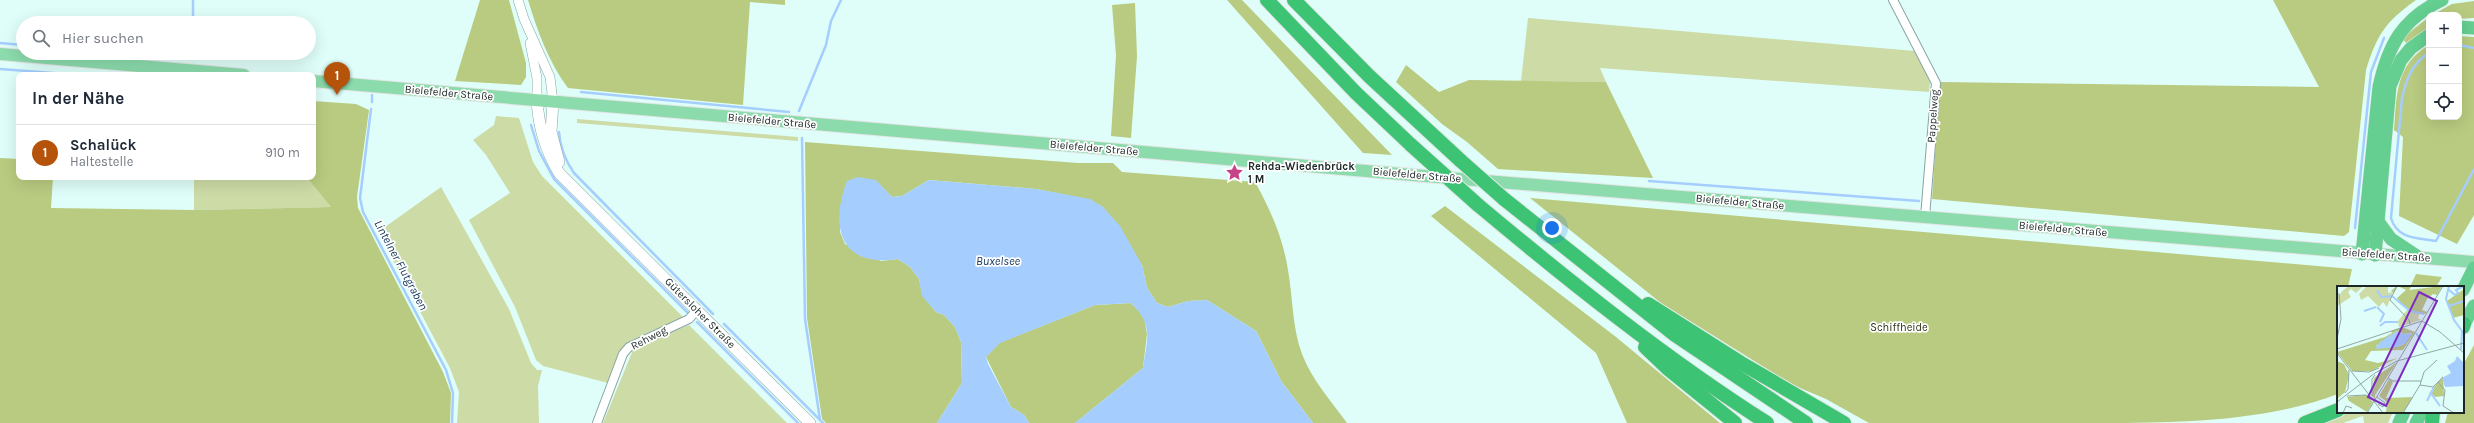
<!DOCTYPE html>
<html lang="de">
<head>
<meta charset="utf-8">
<style>
  body { margin:0; font-family:Karla,sans-serif; background:#f2f2f3; color:#1f2937 }
  .controls { position:absolute; right:12px; top:12px; display:grid; overflow:hidden; border-radius:8px; box-shadow:0 4px 16px #0002 }
  .controls button { width:36px; height:36px; display:grid; place-items:center; padding:0; border:0; border-bottom:1px solid #e0e1e3; background:#fff; color:#1f2937; font:20px sans-serif }
  .you { position:absolute; left:1552px; top:228px; width:14px; height:14px; margin:-10px; border:3px solid #fff; border-radius:50%; background:#1a73e8; box-shadow:0 0 0 6px #1a73e833 }
  .badge { display:grid; place-items:center; width:26px; height:26px; border-radius:50%; background:#b45309; color:#fff; font-size:13px; font-weight:700 }
  .pin { position:absolute; translate:-50% -33px; filter:drop-shadow(0 1px 2px #0008) }
  .pin::after { content:''; position:absolute; top:21px; width:14px; height:12px; background:inherit; clip-path:polygon(0 0,100% 0,50% 100%) }
  .list { margin:0; padding:0; list-style:none }
  h2 { display:flex; justify-content:space-between; align-items:center; height:52px; margin:0; padding:0 16px; font-size:17px }
  h2 small { font-size:13px; font-weight:400; color:#747a83 }
  .list li { display:grid; grid-template-columns:26px 1fr auto; gap:12px; align-items:center; box-sizing:border-box; height:56px; padding:0 16px; border-top:1px solid #e0e1e3 }
  .list b { display:block; font-size:15px; white-space:nowrap }
  .list p { margin:0; font-size:13px; white-space:nowrap; color:#747a83 }
  .list em { font-size:13px; font-style:normal; color:#747a83 }
  .icon { flex:none; width:22px; height:22px; fill:none; stroke:currentColor; stroke-width:2; stroke-linecap:round; stroke-linejoin:round }
  .map { position:relative; flex:none; width:2474px; height:423px; overflow:hidden }
  .search { position:absolute; background:#fff; box-shadow:0 4px 16px #0002; left:16px; top:16px; width:300px; height:44px; display:flex; align-items:center; gap:10px; box-sizing:border-box; padding:0 14px; border-radius:22px; color:#747a83; font-size:15px }
  .panel { position:absolute; background:#fff; box-shadow:0 4px 16px #0002; left:16px; top:72px; width:300px; height:108px; border-radius:8px }
  .map>svg:first-child { display:block }
  .green { fill:#cddba7 }
  .forest { fill:#b9cb80 }
  .water { fill:#a5cefe }
  .lines { fill:none; stroke-linecap:round; stroke-linejoin:round }
  .stream { stroke:#a5cefe; stroke-width:2.5 }
  .minor-casing { stroke:#89a6a2; stroke-width:10 }
  .tertiary-casing { stroke:#89a6a2; stroke-width:10 }
  .secondary-casing { stroke:#89a6a2; stroke-width:12 }
  .primary-casing { stroke:#e4e5e5; stroke-width:14 }
  .trunk-casing { stroke:#e4e5e5; stroke-width:14 }
  .motorway-casing { stroke:#e4e5e5; stroke-width:16 }
  .minor { stroke:#fff; stroke-width:8 }
  .tertiary { stroke:#fff; stroke-width:9 }
  .secondary { stroke:#fff; stroke-width:11 }
  .primary { stroke:#8bdbac; stroke-width:12 }
  .trunk { stroke:#64cf90; stroke-width:13 }
  .motorway { stroke:#3dc374; stroke-width:14 }
  .motorway-bridge-casing { stroke:#e4e5e5; stroke-width:16; stroke-linecap:butt }
  .motorway-bridge { stroke:#3dc374; stroke-width:14 }
  .labels { text-anchor:middle; dominant-baseline:central; stroke-width:3.5; stroke-linejoin:round; paint-order:stroke }
  .street-label { font-size:11px; fill:#1b2625; stroke:#fff }
  .poi-label { font-size:11px; font-weight:bold; fill:#1b2625; stroke:#fff; text-anchor:start }
  .park-label { font-size:11px; fill:#2a3111; stroke:#fff }
  .water-label { font-size:12px; font-style:italic; fill:#103359; stroke:#fff }
  .inset-river { fill:none; stroke:#a5cefe; stroke-width:2 }
  .inset-road { fill:none; stroke:#91a8a4; stroke-width:1 }
  .view { fill:#7b2cbf; fill-opacity:0.15; stroke:#7b2cbf; stroke-width:2 }
  .inset-edge { fill:none; stroke:#1b2625; stroke-width:2 }
</style>
</head>
<body>
<div class="map">
<svg width="2474" height="423" viewBox="0 0 2474 423">
  <rect width="100%" height="100%" fill="#dffef9"/>
  <g class="green">
    <polygon points="1528,18 1915,51 1930,82 1929,92 1600,68 1606,82 1521,81"/>
    <polygon points="496,116 519,118 533,162 542,176 683,317 634,339 626,344 608,383 543,366 536,360 515,307 469,220 510,193 486,155 473,140 494,125"/>
    <polygon points="577,119 798,137 798,141 577,123"/>
    <polygon points="194,177 306,177 331,207 194,210"/>
    <polygon points="441,187 509,309 531,363 537,370 542,370 538,386 539,423 457,423 459,392 450,368 378,232"/>
    <polygon points="689,325 787,423 603,423 633,350 637,346"/>
    <polygon points="2348,412 2393,412 2388,423 2364,423 2363,416 2343,423 2324,423"/>
  </g>
  <g class="forest">
    <polygon points="480,0 509,0 526,63 526,77 521,85 455,81"/>
    <path d="M 528,0 L 785,0 L 785,5 L 750,2 L 743,105 L 568,88 C 549,63 537,30 528,0 Z"/>
    <polygon points="1227,0 1242,0 1392,155 1363,153"/>
    <path d="M 2273,0 L 2416,0 C 2385,22 2377,35 2366,70 L 2349,232 L 2344,236 L 1932,199 L 1940,82 L 2319,87 Z"/>
    <polygon points="2474,1 2474,18 2459,19 2459,15 2432,15 2452,4"/>
    <polygon points="1135,3 1137,56 1131,138 1111,136 1116,55 1112,5"/>
    <polygon points="2429,17 2429,27 2406,43 2402,38"/>
    <path d="M 2459,36 L 2474,37 L 2474,215 L 2457,244 L 2399,216 L 2403,137 L 2394,130 C 2397,95 2395,65 2429,45 L 2429,117 L 2459,117 Z"/>
    <polygon points="1406,65 1439,92 1469,80 1606,82 1653,178 1498,169 1467,142 1442,124 1396,82"/>
    <polygon points="313,101 356,104 369,110 357,197 358,208 443,372 451,393 450,423 0,423 0,158 19,159 19,177 53,177 51,208 194,210 331,207 306,177 313,177"/>
    <path d="M 805,142 L 1078,163 L 1113,163 L 1122,172 L 1255,182 C 1271,211 1283,238 1288,270 C 1293,298 1292,327 1302,354 C 1312,380 1331,401 1347,423 L 1313,423 L 1281,381 L 1256,331 L 1207,300 L 1188,301 L 1168,307 L 1157,303 L 1147,288 L 1142,265 L 1103,207 L 1090,200 L 1036,189 L 929,180 L 902,196 L 892,197 L 876,181 L 840,212 L 840,232 L 845,244 L 881,261 L 898,259 L 910,267 L 919,279 L 923,296 L 936,312 L 944,315 L 955,327 L 961,342 L 962,383 L 937,423 L 826,423 L 822,419 L 807,318 Z"/>
    <path d="M 1530,198 L 2352,269 L 2348,287 L 2338,287 L 2338,394 C 2262,423 2169,423 2087,423 C 2015,423 1942,423 1869,423 L 1826,399 L 1793,385 L 1661,303 Z"/>
    <polygon points="1445,206 1616,337 1720,423 1627,423 1596,353 1431,216"/>
    <polygon points="2416,274 2442,277 2436,287 2410,287"/>
    <polygon points="1131,303 1144,316 1147,334 1143,368 1075,423 1029,423 1024,415 1011,407 986,357 999,343 1095,305"/>
    <polygon points="2474,345 2474,423 2445,423 2448,412 2463,412 2463,365"/>
  </g>
  <path class="water" d="M 858,177 L 876,180 L 892,197 L 902,196 L 929,180 L 1036,189 L 1090,199 L 1103,207 L 1120,226 L 1142,265 L 1147,288 L 1157,303 L 1168,307 L 1188,301 L 1207,300 L 1256,331 L 1281,381 L 1313,423 L 1075,423 L 1143,368 C 1147,339 1154,325 1131,303 L 1095,305 L 1000,343 L 986,357 L 988,364 L 1011,407 L 1024,415 L 1029,423 L 937,423 L 962,383 L 961,342 L 955,327 L 944,315 L 936,312 L 922,296 L 919,279 L 910,267 L 898,259 C 841,268 829,228 847,181 Z"/>
  <g class="lines">
    <g class="stream">
      <polyline points="193,23 193,0"/>
      <polyline points="0,43 23,45"/>
      <polyline points="2459,45 2474,48"/>
      <polyline points="118,53 123,53"/>
      <polyline points="152,53 188,56 192,53"/>
      <path d="M 2429,53 C 2412,63 2406,80 2402,98 L 2391,218 C 2397,239 2417,238 2436,241 L 2474,169"/>
      <polyline points="0,69 79,75"/>
      <polyline points="581,92 789,112"/>
      <polyline points="372,102 372,95"/>
      <polyline points="371,109 360,198 363,212 446,370 453,393 452,423"/>
      <polyline points="799,111 826,45 831,21 841,0"/>
      <polyline points="531,125 539,151 554,179 688,313"/>
      <path d="M 559,132 C 560,148 565,160 574,173 L 713,314"/>
      <polyline points="802,138 805,319 820,420"/>
      <polyline points="1649,181 1919,201"/>
      <polyline points="2355,228 2371,72 2384,38"/>
      <polyline points="697,322 798,423"/>
      <polyline points="724,324 823,423"/>
    </g>
    <defs>
      <g id="minor">
        <polyline points="1893,0 1936,83 1925,217"/>
        <polyline points="597,423 623,354 629,347 689,319 697,310"/>
      </g>
      <g id="tertiary">
        <polyline points="518,0 524,19 550,77 553,102"/>
        <polyline points="530,43 537,78 537,101"/>
      </g>
      <g id="secondary">
        <path d="M 537,101 C 539,128 545,149 559,173 L 810,423"/>
        <polyline points="553,102 551,132 559,162"/>
      </g>
      <g id="primary">
        <polyline points="0,54 244,75"/>
        <polyline points="313,81 1413,175 2474,262"/>
      </g>
      <g id="trunk">
        <polyline points="2459,27 2474,28"/>
        <polyline points="2377,220 2391,239 2418,257"/>
        <path d="M 2362,254 L 2379,87 C 2388,46 2402,19 2442,0"/>
        <polyline points="2375,255 2390,86 2401,60 2411,48 2429,35"/>
        <polyline points="2463,290 2474,268"/>
        <polyline points="2463,326 2474,306"/>
        <polyline points="2399,423 2404,412"/>
        <polyline points="2416,423 2422,412"/>
      </g>
      <g id="motorway">
        <polyline points="1267,0 1356,93 1411,145"/>
        <polyline points="1294,0 1369,76 1461,161"/>
        <polyline points="1504,199 1675,335 1806,423"/>
        <path d="M 1478,205 C 1570,282 1665,358 1767,423"/>
        <polyline points="1648,304 1741,363 1844,423"/>
        <polyline points="2463,327 2464,324"/>
        <polyline points="1645,347 1667,368 1735,423"/>
        <polyline points="2305,423 2338,410"/>
        <polyline points="2432,423 2433,412"/>
      </g>
    </defs>
    <use href="#minor" class="minor-casing"/>
    <use href="#tertiary" class="tertiary-casing"/>
    <use href="#secondary" class="secondary-casing"/>
    <use href="#primary" class="primary-casing"/>
    <use href="#trunk" class="trunk-casing"/>
    <use href="#motorway" class="motorway-casing"/>
    <use href="#minor" class="minor"/>
    <use href="#tertiary" class="tertiary"/>
    <use href="#secondary" class="secondary"/>
    <use href="#primary" class="primary"/>
    <use href="#trunk" class="trunk"/>
    <use href="#motorway" class="motorway"/>
    <defs>
      <g id="motorway-bridge">
        <polyline points="1411,145 1478,205"/>
        <polyline points="1461,161 1504,199"/>
      </g>
    </defs>
    <use href="#motorway-bridge" class="motorway-bridge-casing"/>
    <use href="#motorway-bridge" class="motorway-bridge"/>
  </g>
  <defs>
    <symbol id="sight-bare" viewBox="-9 -9 18 18"><path d="M0-6L1.8-2.2L6-1.7L2.9 1.2L3.7 5.4L0 3.3L-3.7 5.4L-2.9 1.2L-6-1.7L-1.8-2.2Z" fill="#c74387" stroke="#fff" stroke-width="2.5" paint-order="stroke"/></symbol>
  </defs>
  <g fill-rule="evenodd">
    <use href="#sight-bare" x="1222" y="160" width="25" height="25"/>
  </g>
  <g class="labels">
    <g class="street-label">
      <text transform="translate(449 93) rotate(5)">Bielefelder Straße</text>
      <text transform="translate(1933 116) rotate(-86)">Pappelweg</text>
      <text transform="translate(772 121) rotate(5)">Bielefelder Straße</text>
      <text transform="translate(1094 148) rotate(5)">Bielefelder Straße</text>
      <text transform="translate(1417 175) rotate(5)">Bielefelder Straße</text>
      <text transform="translate(1740 202) rotate(5)">Bielefelder Straße</text>
      <text transform="translate(2063 229) rotate(5)">Bielefelder Straße</text>
      <text transform="translate(2386 255) rotate(4)">Bielefelder Straße</text>
      <text transform="translate(700 313) rotate(45)">Gütersloher Straße</text>
      <text transform="translate(649 338) rotate(-27)">Rehweg</text>
    </g>
    <g class="poi-label">
      <text x="1248" y="166">Rehda-Wiedenbrück<tspan x="1248" dy="13">1 M</tspan></text>
    </g>
    <g class="park-label">
      <text x="1899" y="327">Schiffheide</text>
    </g>
    <g class="water-label">
      <text x="998" y="261">Buxelsee</text>
      <text transform="translate(401 265) rotate(62)">Lintelner Flutgraben</text>
    </g>
  </g>
  <g transform="translate(2337 286)">
    <rect width="127" height="127" fill="#dffef9"/>
    <path d="M 12,0 L 26,0 L 19,7 L 14,3 L 11,6 L 14,11 L 0,20 L 0,8 L 3,9 L 5,5 ZM 30,0 L 51,0 L 51,7 L 56,6 L 50,21 L 46,16 L 42,21 L 31,10 L 24,14 L 22,8 ZM 70,24 L 83,26 L 81,32 L 84,34 L 62,41 L 61,35 Z" fill="#cddba7"/>
    <path d="M 60,0 L 75,0 L 72,4 L 105,0 L 100,9 L 96,8 L 90,13 L 85,24 L 90,26 L 88,28 L 74,26 L 65,19 L 60,12 L 69,4 L 61,0 L 55,10 L 57,7 L 54,5 ZM 127,3 L 127,29 L 116,32 L 110,15 ZM 65,41 L 78,46 L 66,64 L 34,65 L 28,74 L 41,77 L 61,72 L 34,85 L 15,85 L 0,66 L 48,51 L 55,47 L 54,45 ZM 60,45 L 66,48 L 75,47 L 67,58 L 60,61 L 39,60 ZM 0,75 L 7,78 L 12,89 L 8,106 L 0,113 ZM 60,76 L 38,109 L 38,113 L 35,110 L 37,92 ZM 106,90 L 107,110 L 98,111 L 93,106 ZM 52,93 L 56,96 L 49,112 L 76,111 L 66,127 L 49,127 L 50,116 L 42,110 ZM 29,109 L 36,116 L 30,126 L 12,115 L 10,111 Z" fill="#b9cb80" fill-rule="evenodd"/>
    <path d="M 60,45 L 66,48 L 75,47 L 69,57 L 60,61 L 38,63 L 43,56 ZM 120,70 L 127,77 L 127,100 L 108,101 L 105,92 L 114,87 L 110,80 L 118,75 Z" fill="#a5cefe"/>
    <path class="inset-river" d="M 112,0 L 109,13 L 117,34 L 125,45 L 124,64M 40,4 L 44,11 L 55,10 L 73,25 L 87,28M 112,4 L 118,9 L 121,7 L 119,4 L 127,0M 112,20 L 127,15M 40,21 L 47,28 L 43,36M 27,25 L 39,21M 43,40 L 48,36 L 61,36M 79,47 L 90,64M 93,106 L 103,120M 90,115 L 97,101"/>
    <path class="inset-road" d="M 60,0 L 53,14 L 72,34 L 73,38M 85,35 L 103,46 L 127,67M 0,53 L 4,33 L 2,7M 0,63 L 85,35M 0,67 L 46,127M 15,85 L 32,86 L 42,82M 51,92 L 56,95 L 84,95M 101,96 L 108,104 L 106,120 L 117,127M 83,99 L 96,101 L 106,91M 8,107 L 11,103 L 12,84M 10,110 L 29,109 L 33,111M 35,110 L 35,93 L 38,89M 40,111 L 48,117 L 46,121 L 41,118M 0,116 L 38,87 L 60,75 L 127,57M 6,127 L 9,120 L 15,122M 30,127 L 106,0M 66,127 L 83,99 L 87,86 L 100,74"/>
    <path class="view" d="M 82,6 L 100,15 L 49,120 L 31,111 Z"/>
    <rect width="127" height="127" class="inset-edge"/>
  </g>
</svg>
<div class="controls">
<button>+</button>
<button>−</button>
<button><svg class="icon" aria-label="locate" viewBox="0 0 24 24"><circle cx="12" cy="12" r="6"/><path d="M12 2v4M12 18v4M2 12h4M18 12h4"/></svg></button>
</div>
<div class="you"></div>
<div class="pin badge" style="left:337px;top:95px">1</div>
<div class="search"><svg class="icon" aria-label="search" viewBox="0 0 24 24"><circle cx="10" cy="10" r="6"/><path d="M15 15l6 6"/></svg>Hier suchen</div>
<section class="panel">
<h2>In der Nähe<small></small></h2>
<ul class="list">
<li><span class="badge">1</span><div><b>Schalück</b><p>Haltestelle</p></div><em>910 m</em></li>
</ul>
</section>
</div>
</body>
</html>
